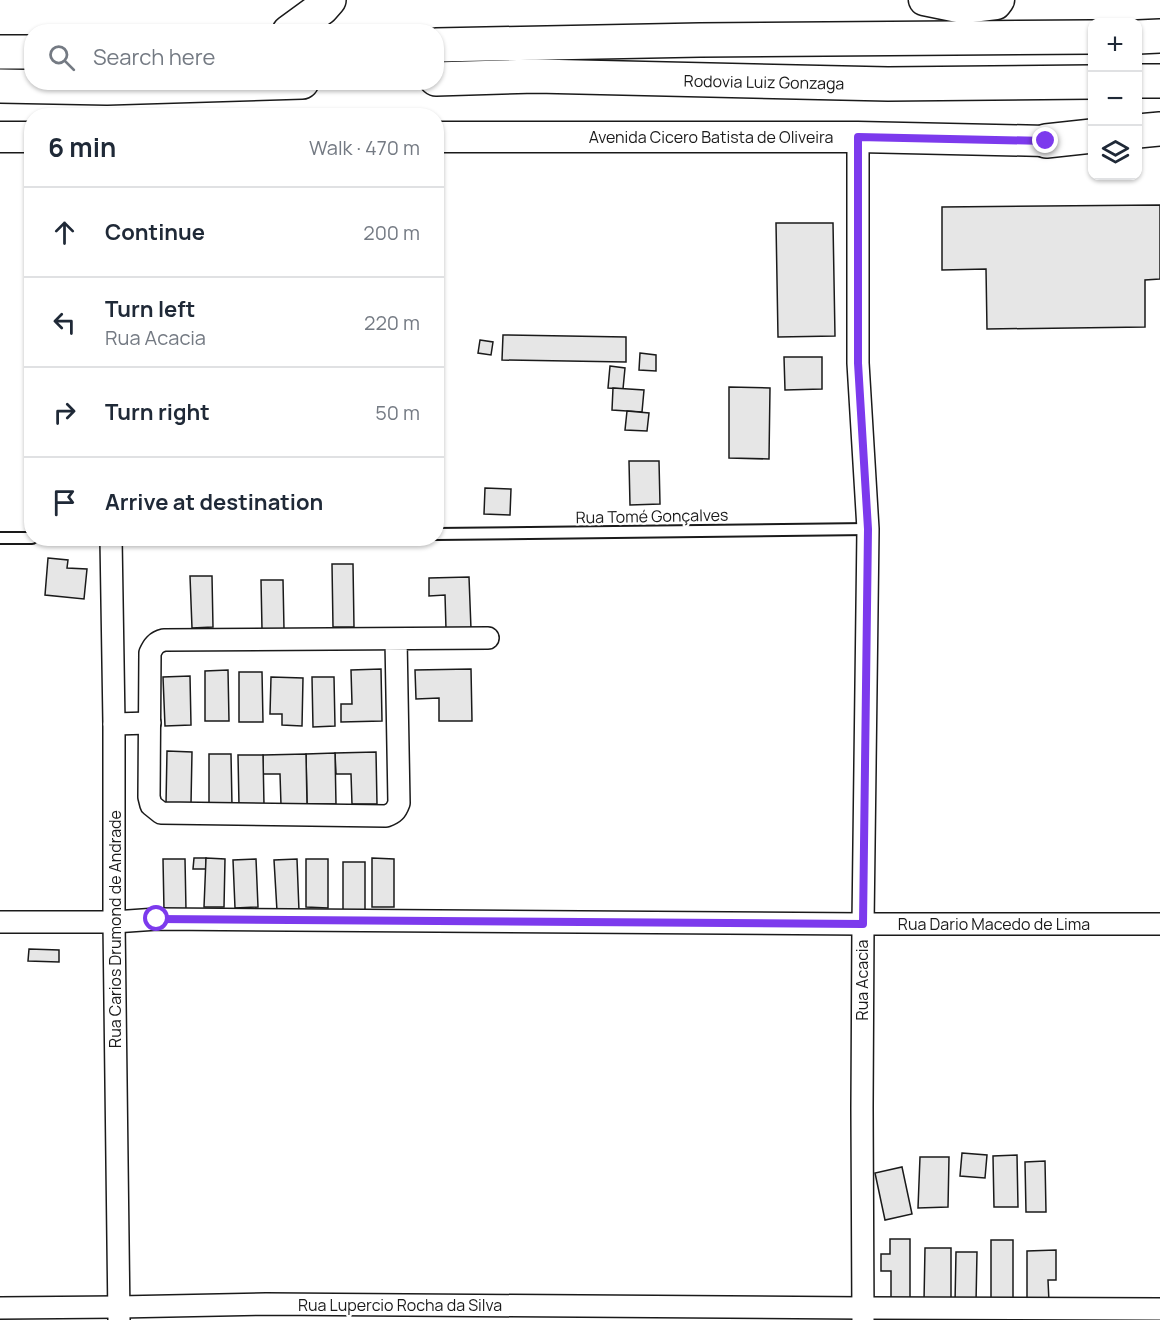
<!DOCTYPE html>
<html lang="en">
<head>
<meta charset="utf-8">
<style>
  body { margin:0; font-family:Manrope,sans-serif; background:#f2f2f3; color:#1f2937 }
  .controls { position:absolute; right:18px; top:18px; display:grid; overflow:hidden; border-radius:12px; box-shadow:0 2px 4px #0004 }
  .controls button { width:54px; height:54px; display:grid; place-items:center; padding:0; border:0; border-bottom:2px solid #e0e1e3; background:#fff; color:#1f2937; font:30px sans-serif }
  .stop { position:absolute; width:18px; height:18px; margin:-14px; border:4px solid #7c3aed; border-radius:50%; background:#fff }
  .stop.end { background:#7c3aed; border-color:#fff; box-shadow:0 2px 6px #0008 }
  .list { margin:0; padding:0; list-style:none }
  h2 { display:flex; justify-content:space-between; align-items:center; height:78px; margin:0; padding:0 24px; font-size:26px }
  h2 small { font-size:20px; font-weight:400; color:#747a83 }
  .list li { display:grid; grid-template-columns:39px 1fr auto; gap:18px; align-items:center; box-sizing:border-box; height:90px; padding:0 24px; border-top:2px solid #e0e1e3 }
  .list b { display:block; font-size:22px; white-space:nowrap }
  .list p { margin:0; font-size:20px; white-space:nowrap; color:#747a83 }
  .list em { font-size:20px; font-style:normal; color:#747a83 }
  .icon { flex:none; width:33px; height:33px; fill:none; stroke:currentColor; stroke-width:2; stroke-linecap:round; stroke-linejoin:round }
  .map { position:relative; flex:none; width:1160px; height:1320px; overflow:hidden }
  .search { position:absolute; background:#fff; box-shadow:0 2px 4px #0004; left:24px; top:24px; width:420px; height:66px; display:flex; align-items:center; gap:15px; box-sizing:border-box; padding:0 21px; border-radius:24px; color:#747a83; font-size:22px }
  .panel { position:absolute; background:#fff; box-shadow:0 2px 4px #0004; left:24px; top:108px; width:420px; height:438px; border-radius:24px }
  .map>svg:first-child { display:block }
  .building { fill:#e6e6e6; stroke:#1a1a1a; stroke-width:1.5 }
  .lines { fill:none; stroke-linecap:round; stroke-linejoin:round }
  .lane-casing { stroke:#1a1a1a; stroke-width:14 }
  .street-casing { stroke:#1a1a1a; stroke-width:24 }
  .secondary-casing { stroke:#1a1a1a; stroke-width:33 }
  .highway-casing { stroke:#1a1a1a; stroke-width:36 }
  .lane { stroke:#fff; stroke-width:10 }
  .street { stroke:#fff; stroke-width:21 }
  .secondary { stroke:#fff; stroke-width:30 }
  .highway { stroke:#fff; stroke-width:33 }
  .route { stroke:#7c3aed; stroke-width:8 }
  .labels { text-anchor:middle; dominant-baseline:central; stroke-width:4.5; stroke-linejoin:round; paint-order:stroke }
  .street-label { font-size:16px; fill:#1a1a1a; stroke:#fff }
</style>
</head>
<body>
<div class="map">
<svg width="1160" height="1320" viewBox="0 0 1160 1320">
  <rect width="100%" height="100%" fill="#fff"/>
  <g class="building">
    <polygon points="1160,205 1160,279 1145,280 1145,327 987,329 986,269 942,270 942,207"/>
    <polygon points="776,223 833,223 835,336 778,337"/>
    <polygon points="503,335 626,337 626,362 502,360"/>
    <polygon points="480,340 493,342 491,355 478,353"/>
    <polygon points="640,353 656,355 656,371 639,370"/>
    <polygon points="784,357 822,357 822,389 785,390"/>
    <polygon points="610,366 625,368 623,389 608,388"/>
    <polygon points="729,387 770,388 769,459 729,458"/>
    <polygon points="613,388 644,390 642,412 612,410"/>
    <polygon points="627,411 649,413 647,431 625,430"/>
    <polygon points="629,461 659,461 660,504 630,505"/>
    <polygon points="485,488 511,489 510,515 484,514"/>
    <polygon points="48,558 68,560 67,568 87,569 84,599 45,595"/>
    <polygon points="332,564 353,564 354,627 333,627"/>
    <polygon points="190,576 212,576 213,627 192,628"/>
    <polygon points="469,577 471,629 446,629 445,595 429,596 429,578"/>
    <polygon points="261,580 283,580 284,629 262,629"/>
    <polygon points="381,669 382,721 341,722 341,704 352,704 351,670"/>
    <polygon points="471,669 472,721 439,721 439,698 416,699 415,670"/>
    <polygon points="228,670 229,721 205,721 205,671"/>
    <polygon points="239,672 262,672 263,722 239,722"/>
    <polygon points="190,676 191,725 165,726 163,677"/>
    <polygon points="271,677 303,678 302,726 282,725 282,714 270,714"/>
    <polygon points="312,677 334,677 335,726 313,727"/>
    <polygon points="167,751 192,752 191,804 166,804"/>
    <polygon points="376,752 377,804 352,804 351,774 336,774 335,753"/>
    <polygon points="335,753 336,804 307,804 306,754"/>
    <polygon points="209,754 231,754 232,806 209,806"/>
    <polygon points="306,754 307,804 281,805 280,774 263,774 263,755"/>
    <polygon points="238,755 263,755 264,805 239,805"/>
    <polygon points="194,858 206,858 206,869 193,869"/>
    <polygon points="206,858 225,859 224,907 204,907"/>
    <polygon points="372,858 394,859 394,907 372,907"/>
    <polygon points="163,859 185,859 186,910 164,910"/>
    <polygon points="256,859 258,907 235,908 233,860"/>
    <polygon points="297,859 299,911 277,911 274,860"/>
    <polygon points="306,859 328,859 328,908 306,907"/>
    <polygon points="343,862 365,862 365,911 343,910"/>
    <polygon points="29,949 59,950 59,962 28,961"/>
    <polygon points="962,1153 987,1155 985,1178 960,1176"/>
    <polygon points="1017,1155 1018,1207 994,1207 993,1156"/>
    <polygon points="920,1157 949,1157 948,1207 918,1208"/>
    <polygon points="1045,1161 1046,1212 1026,1212 1025,1162"/>
    <polygon points="902,1167 912,1214 885,1220 875,1173"/>
    <polygon points="890,1239 910,1239 910,1303 891,1303 891,1271 881,1271 881,1254 890,1254"/>
    <rect x="991" y="1240" width="22" height="64"/>
    <polygon points="925,1248 951,1248 951,1301 924,1301"/>
    <polygon points="1056,1250 1056,1280 1048,1280 1049,1302 1027,1302 1027,1251"/>
    <polygon points="956,1252 977,1252 976,1303 955,1303"/>
  </g>
  <g class="lines">
    <defs>
      <g id="lane">
        <polyline points="436,534 868,529"/>
        <polyline points="0,538 32,538"/>
      </g>
      <g id="street">
        <polyline points="858,137 858,363 868,529 863,924 862,1108 863,1320"/>
        <polyline points="111,538 114,724 114,922 119,1320"/>
        <path d="M 396,639 L 399,803 C 396,811 394,813 386,816 L 161,813 L 151,805 L 149,797 L 150,653 C 153,646 156,642 164,640 L 488,638"/>
        <polyline points="114,724 150,723"/>
        <polyline points="0,922 114,922 157,919 863,924 1160,924"/>
        <polyline points="0,1308 119,1307 266,1304 863,1308 1160,1309"/>
      </g>
      <g id="secondary">
        <polyline points="924,0 963,8 996,4 999,0"/>
        <polyline points="0,137 32,137"/>
        <polyline points="436,137 858,137 1046,141"/>
      </g>
      <g id="highway">
        <polyline points="289,32 322,8 329,0"/>
        <polyline points="1138,37 1160,36"/>
        <polyline points="436,45 700,40 1092,37"/>
        <polyline points="0,52 32,52"/>
        <polyline points="436,79 536,76 888,84 1092,82"/>
        <polyline points="1138,81 1160,81"/>
        <polyline points="0,86 107,88 302,82"/>
        <polyline points="1138,131 1160,129"/>
        <polyline points="1046,141 1092,136"/>
      </g>
    </defs>
    <use href="#lane" class="lane-casing"/>
    <use href="#street" class="street-casing"/>
    <use href="#secondary" class="secondary-casing"/>
    <use href="#highway" class="highway-casing"/>
    <use href="#lane" class="lane"/>
    <use href="#street" class="street"/>
    <use href="#secondary" class="secondary"/>
    <use href="#highway" class="highway"/>
  </g>
  <g class="lines">
    <polyline class="route" points="157,919 863,924 868,529 858,363 858,137 1046,141"/>
  </g>
  <g class="labels">
    <g class="street-label">
      <text transform="translate(764 82) rotate(1)">Rodovia Luiz Gonzaga</text>
      <text x="711" y="137">Avenida Cicero Batista de Oliveira</text>
      <text transform="translate(652 516) rotate(-1)">Rua Tomé Gonçalves</text>
      <text x="994" y="924">Rua Dario Macedo de Lima</text>
      <text transform="translate(115 929) rotate(-90)">Rua Carios Drumond de Andrade</text>
      <text transform="translate(862 980) rotate(-90)">Rua Acacia</text>
      <text x="400" y="1305">Rua Lupercio Rocha da Silva</text>
    </g>
  </g>
</svg>
<div class="controls">
<button>+</button>
<button>−</button>
<button><svg class="icon" aria-label="layers" viewBox="0 0 24 24"><path d="M12 4l9 5-9 5-9-5zM3 14l9 5 9-5"/></svg></button>
</div>
<div class="stop" style="left:157px;top:919px"></div>
<div class="stop end" style="left:1046px;top:141px"></div>
<div class="search"><svg class="icon" aria-label="search" viewBox="0 0 24 24"><circle cx="10" cy="10" r="6"/><path d="M15 15l6 6"/></svg>Search here</div>
<section class="panel">
<h2>6 min<small>Walk · 470 m</small></h2>
<ul class="list">
<li><svg class="icon" aria-label="ahead" viewBox="0 0 24 24"><path d="M12 20V5M6 11l6-6 6 6"/></svg><div><b>Continue</b></div><em>200 m</em></li>
<li><svg class="icon" aria-label="left" viewBox="0 0 24 24"><path d="M17 20v-9H6M10 6l-5 5 5 5"/></svg><div><b>Turn left</b><p>Rua Acacia</p></div><em>220 m</em></li>
<li><svg class="icon" aria-label="right" viewBox="0 0 24 24"><path d="M7 20v-9h11M14 6l5 5-5 5"/></svg><div><b>Turn right</b></div><em>50 m</em></li>
<li><svg class="icon" aria-label="arrive" viewBox="0 0 24 24"><path d="M6 21V4h12l-3 4 3 4H6"/></svg><div><b>Arrive at destination</b></div></li>
</ul>
</section>
</div>
</body>
</html>
